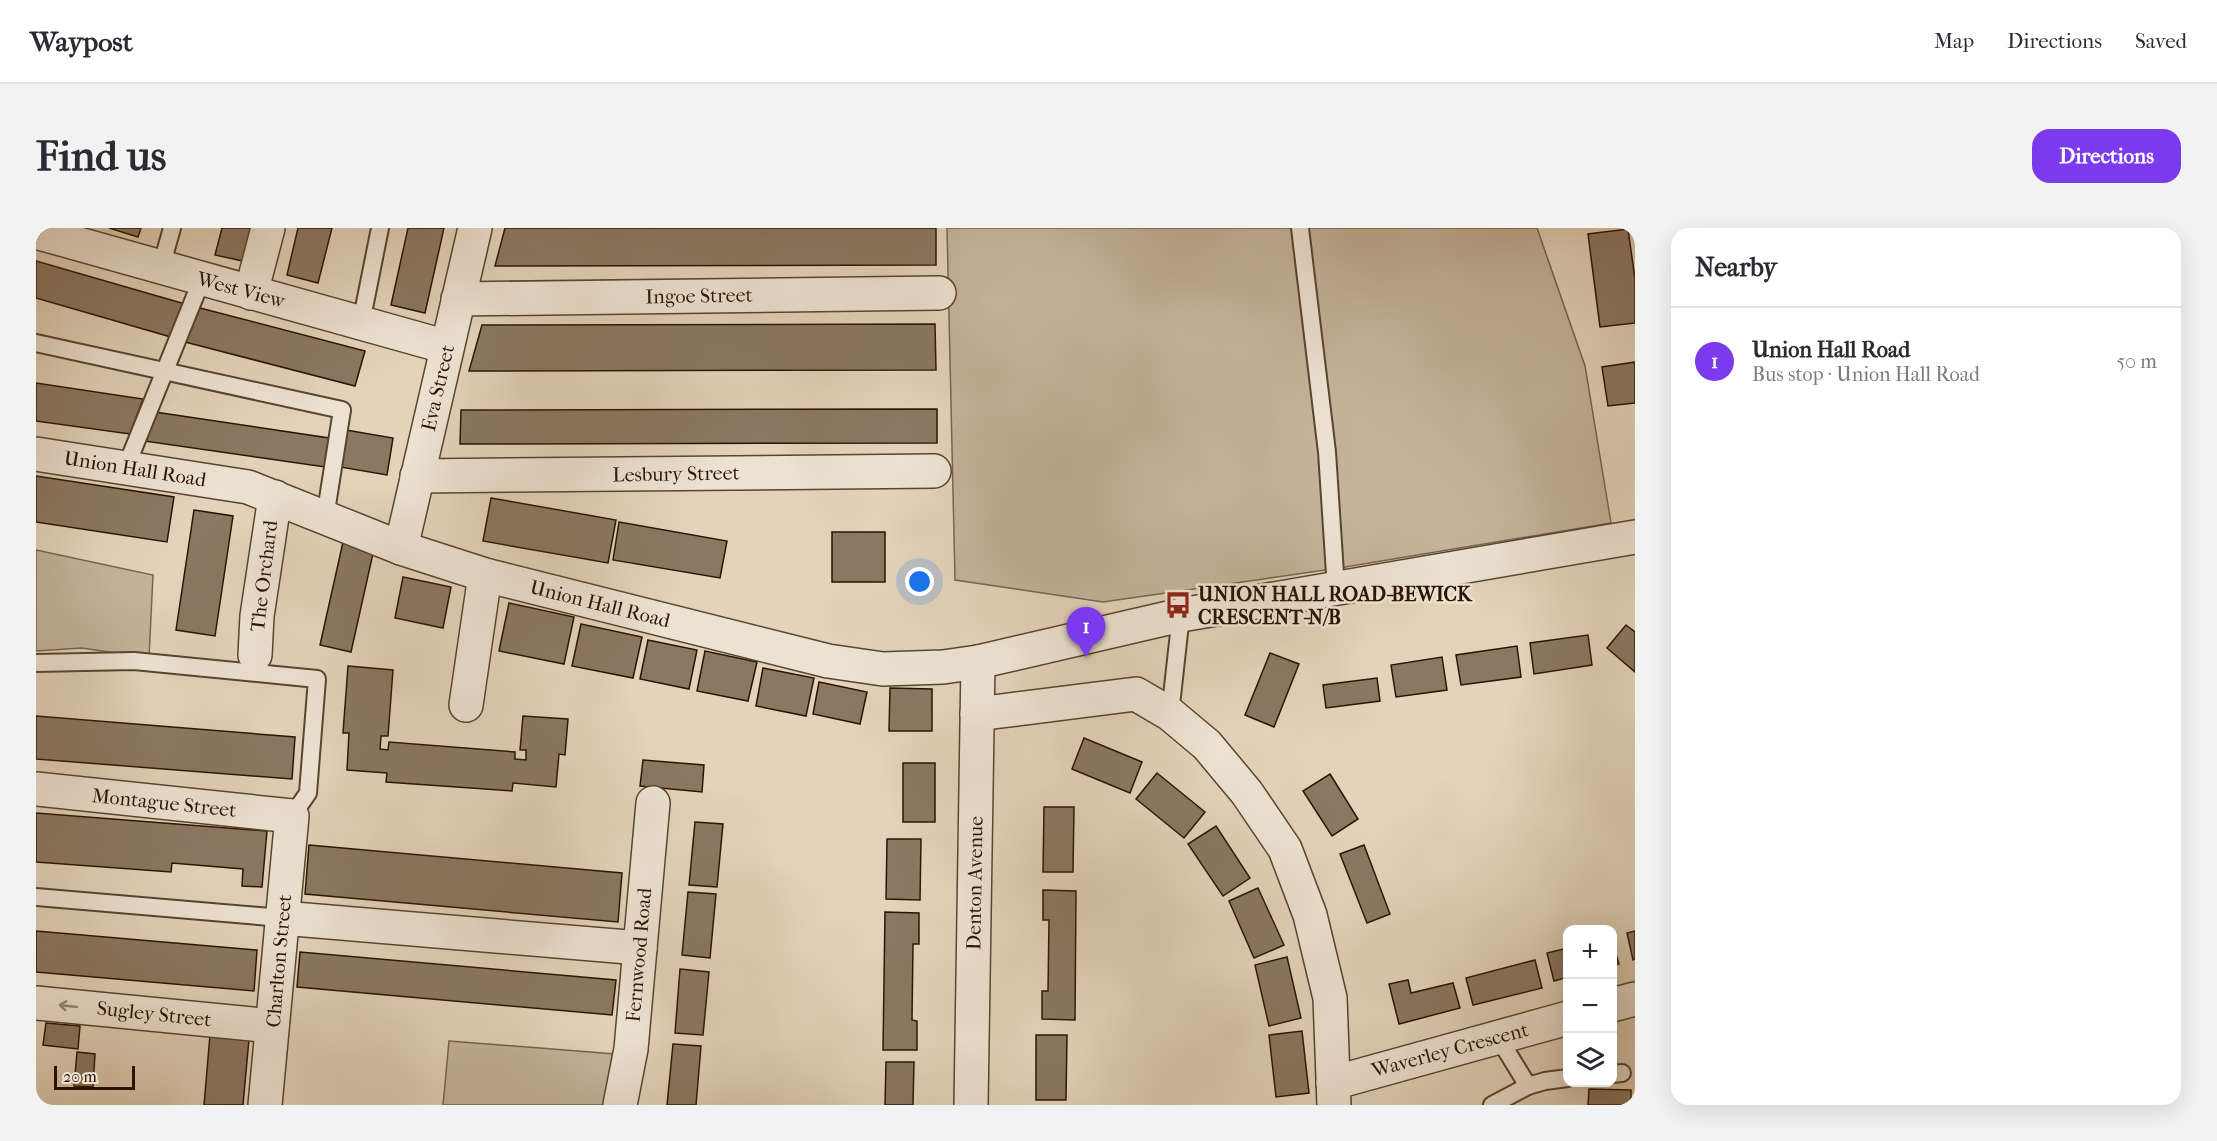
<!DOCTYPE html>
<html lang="en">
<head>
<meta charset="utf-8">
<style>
  body { margin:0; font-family:"IM FELL French Canon",serif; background:#f2f2f3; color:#2b2b33 }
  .controls { position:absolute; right:18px; bottom:18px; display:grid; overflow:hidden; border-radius:12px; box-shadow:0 6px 24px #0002 }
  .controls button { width:54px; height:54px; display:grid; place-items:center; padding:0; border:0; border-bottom:2px solid #e1e1e2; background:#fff; color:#2b2b33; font:30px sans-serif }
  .scale { position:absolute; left:18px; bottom:15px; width:81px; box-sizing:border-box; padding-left:6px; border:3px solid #2b1402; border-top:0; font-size:16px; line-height:21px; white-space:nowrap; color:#2b1402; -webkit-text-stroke:4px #ede2d2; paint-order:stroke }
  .you { position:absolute; left:884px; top:354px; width:21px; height:21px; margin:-15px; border:4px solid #fff; border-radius:50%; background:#1a73e8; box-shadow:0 0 0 9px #1a73e833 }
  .badge { display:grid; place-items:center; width:39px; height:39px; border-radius:50%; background:#7c3aed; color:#fff; font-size:20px; font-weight:700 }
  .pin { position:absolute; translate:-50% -50px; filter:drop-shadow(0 2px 3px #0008) }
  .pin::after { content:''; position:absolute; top:32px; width:21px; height:18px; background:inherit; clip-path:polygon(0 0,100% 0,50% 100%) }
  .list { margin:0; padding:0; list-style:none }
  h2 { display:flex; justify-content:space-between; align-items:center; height:78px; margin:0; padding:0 24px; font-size:26px }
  h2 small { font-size:20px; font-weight:400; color:#7c7c81 }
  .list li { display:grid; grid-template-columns:39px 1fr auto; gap:18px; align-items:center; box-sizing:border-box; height:108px; padding:0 24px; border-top:2px solid #e1e1e2 }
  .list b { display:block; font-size:22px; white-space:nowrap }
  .list p { margin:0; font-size:20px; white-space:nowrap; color:#7c7c81 }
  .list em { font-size:20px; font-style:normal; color:#7c7c81 }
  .icon { flex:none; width:33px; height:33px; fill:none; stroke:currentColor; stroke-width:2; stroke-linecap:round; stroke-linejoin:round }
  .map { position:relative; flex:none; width:1599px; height:877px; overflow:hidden; border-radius:18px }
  header { display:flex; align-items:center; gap:36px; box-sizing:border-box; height:84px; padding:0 30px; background:#fff; border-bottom:2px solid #e1e1e2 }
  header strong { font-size:28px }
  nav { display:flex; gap:33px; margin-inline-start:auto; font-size:21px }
  .intro { display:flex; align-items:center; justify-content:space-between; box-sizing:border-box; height:144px; padding:0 36px }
  h1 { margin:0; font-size:42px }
  .button { padding:15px 27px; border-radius:18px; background:#7c3aed; color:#fff; font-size:21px; font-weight:700 }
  main { display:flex; gap:36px; padding:0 36px }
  aside { flex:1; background:#fff; border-radius:18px; box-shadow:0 6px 24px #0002 }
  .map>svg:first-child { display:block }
  .green { fill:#c4b39b; stroke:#78644e; stroke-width:1.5 }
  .building { fill:#8b7762; stroke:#2b1402; stroke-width:1.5 }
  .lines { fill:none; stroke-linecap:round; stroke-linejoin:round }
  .service-casing { stroke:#594430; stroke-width:20 }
  .minor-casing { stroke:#594430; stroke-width:36 }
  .tertiary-casing { stroke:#594430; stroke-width:36 }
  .service { stroke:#ede2d2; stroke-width:16 }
  .minor { stroke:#ede2d2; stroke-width:33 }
  .tertiary { stroke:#ede2d2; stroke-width:33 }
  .oneway { stroke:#968574 }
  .labels { text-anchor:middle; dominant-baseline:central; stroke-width:5; stroke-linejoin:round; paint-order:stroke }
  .street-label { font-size:20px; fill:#2b1402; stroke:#ede2d2 }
  .poi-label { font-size:20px; font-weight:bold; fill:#2b1402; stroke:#ede2d2; text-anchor:start }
</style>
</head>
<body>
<header>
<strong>Waypost</strong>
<nav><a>Map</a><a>Directions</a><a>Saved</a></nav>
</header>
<div class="intro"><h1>Find us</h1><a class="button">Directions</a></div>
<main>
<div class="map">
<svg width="1599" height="877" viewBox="0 0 1599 877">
  <rect width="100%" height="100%" fill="#e3d3ba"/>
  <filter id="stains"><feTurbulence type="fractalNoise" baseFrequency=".00333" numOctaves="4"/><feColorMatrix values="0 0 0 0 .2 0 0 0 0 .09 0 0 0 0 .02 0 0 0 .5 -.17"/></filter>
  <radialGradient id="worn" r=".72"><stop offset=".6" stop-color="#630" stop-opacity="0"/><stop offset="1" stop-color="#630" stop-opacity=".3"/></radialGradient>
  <g class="green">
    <polygon points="911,0 1501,0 1549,138 1575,295 1303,340 1067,374 919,352"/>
    <polygon points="0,322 117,347 113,430 46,420 0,423"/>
    <polygon points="413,813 579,826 569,877 407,877"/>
  </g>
  <g class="building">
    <polygon points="73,0 105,0 102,9"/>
    <polygon points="186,0 215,0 207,33 179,27"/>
    <polygon points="262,0 296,0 282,55 251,47"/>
    <polygon points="372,0 408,0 389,85 355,77"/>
    <polygon points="469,0 900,0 900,37 459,38"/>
    <polygon points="1592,1 1599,51 1599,95 1564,99 1552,6"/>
    <polygon points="0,33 149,76 135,109 0,70"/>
    <polygon points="164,80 329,123 319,158 149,114"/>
    <polygon points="899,96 900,142 433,143 446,97"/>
    <polygon points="1599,134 1599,175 1572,178 1566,139"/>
    <polygon points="0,155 107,171 94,206 0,193"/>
    <polygon points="901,181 901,215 424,216 425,182"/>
    <polygon points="119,184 293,210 289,239 108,213"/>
    <polygon points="310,202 357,210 351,247 304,239"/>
    <polygon points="0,248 138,269 131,314 0,294"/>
    <polygon points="455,270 580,292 572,335 447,313"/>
    <polygon points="158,282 197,288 179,408 140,402"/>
    <polygon points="583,294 691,313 684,350 577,332"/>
    <rect x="796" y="304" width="53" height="50"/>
    <polygon points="307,314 338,321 315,424 284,417"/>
    <polygon points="367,349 415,359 407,400 359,390"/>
    <polygon points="473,375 538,389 528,436 463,423"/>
    <polygon points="545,396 606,409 597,450 536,438"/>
    <polygon points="1590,397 1599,404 1599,444 1571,420"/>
    <polygon points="1552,407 1556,437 1498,446 1494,415"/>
    <polygon points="612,412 661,422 653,461 604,451"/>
    <polygon points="1481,418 1485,449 1425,457 1420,427"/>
    <polygon points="669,423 721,434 712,473 661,463"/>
    <polygon points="1234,425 1263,436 1238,499 1209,487"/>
    <polygon points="1406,429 1411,462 1360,469 1355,437"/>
    <polygon points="312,438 357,442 352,508 345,508 344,521 352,522 353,514 479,524 479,531 490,532 490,522 484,522 487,488 532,491 529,527 523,526 520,559 477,555 476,563 350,554 351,545 311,542 313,505 307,505"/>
    <polygon points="727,440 778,450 770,488 720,478"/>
    <polygon points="1341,450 1344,473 1290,480 1287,457"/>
    <polygon points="783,454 831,464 824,496 777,486"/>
    <polygon points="854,460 896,461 896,503 853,503"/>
    <polygon points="0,488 259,509 256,551 0,531"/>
    <polygon points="1048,510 1106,534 1094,565 1036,541"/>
    <polygon points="607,532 668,537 666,564 604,558"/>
    <rect x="867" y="535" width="32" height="59"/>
    <polygon points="1121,545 1169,584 1148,610 1100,571"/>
    <polygon points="1294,546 1322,591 1296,608 1267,563"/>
    <polygon points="1008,579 1038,579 1037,644 1007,644"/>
    <polygon points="0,585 231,603 226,659 206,658 207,641 136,635 135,644 0,634"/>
    <polygon points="659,594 687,596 681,659 653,657"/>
    <polygon points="1180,598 1214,650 1187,668 1152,616"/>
    <polygon points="851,611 885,611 884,672 850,671"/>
    <polygon points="273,617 586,645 582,694 269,666"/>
    <polygon points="1328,617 1354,686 1331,695 1304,626"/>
    <polygon points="1222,660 1248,717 1218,730 1193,673"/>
    <polygon points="1007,662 1040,663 1039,792 1006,791 1006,763 1012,763 1013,692 1007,692"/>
    <polygon points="652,664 680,666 674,730 646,727"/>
    <polygon points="849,684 883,685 883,716 877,716 876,792 881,793 881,822 847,822"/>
    <polygon points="0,703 221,722 218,763 0,744"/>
    <polygon points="1599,703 1599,731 1597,732 1591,705"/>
    <polygon points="1576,712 1583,736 1576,738"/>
    <polygon points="1532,720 1532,749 1518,753 1511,725"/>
    <polygon points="264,724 580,752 576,787 261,759"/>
    <polygon points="1251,729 1265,790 1233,798 1219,737"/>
    <polygon points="1499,732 1506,760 1437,777 1430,750"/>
    <polygon points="644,741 673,744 667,807 639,805"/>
    <polygon points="1372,752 1375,765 1417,755 1424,780 1363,796 1353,756"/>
    <polygon points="10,795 44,798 42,821 7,817"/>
    <polygon points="1266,803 1273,865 1240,869 1233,807"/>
    <polygon points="174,807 213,811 207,877 168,877"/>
    <polygon points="1000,807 1031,807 1030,872 1000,872"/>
    <polygon points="637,816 665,818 660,877 631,877"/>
    <polygon points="41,824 59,826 57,859 38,858"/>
    <polygon points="850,834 878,834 877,877 849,877"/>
    <polygon points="1553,861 1595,862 1595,877 1552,877"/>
  </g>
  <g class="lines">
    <defs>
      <g id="service">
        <polyline points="1264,0 1291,224 1300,361"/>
        <polyline points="125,39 136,0"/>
        <polyline points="325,95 344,0"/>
        <polyline points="0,115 306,182 289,290"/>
        <polyline points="90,239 166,51"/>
        <polyline points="0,435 98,433 281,451 272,565 256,588"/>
        <polyline points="1134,486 1145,387"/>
        <polyline points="0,669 246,690"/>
        <polyline points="1576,846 1586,845"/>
        <polyline points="1492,858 1509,853 1532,850"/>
        <polyline points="1456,877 1492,858 1462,809"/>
      </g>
      <g id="minor">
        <polyline points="0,4 411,119"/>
        <polyline points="215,65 232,0"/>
        <polyline points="422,71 903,65"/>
        <polyline points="381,248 898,243"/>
        <polyline points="365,320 439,0"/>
        <polyline points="219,427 221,388 239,269"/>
        <polyline points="430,477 449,347"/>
        <polyline points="941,486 1100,466 1134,486 1171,517 1211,565 1249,621 1274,687 1294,770 1298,877"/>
        <polyline points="0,561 256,588 229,877"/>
        <polyline points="246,690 604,720"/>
        <polyline points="0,775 236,798"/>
        <polyline points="1576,777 1599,771"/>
        <polyline points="1297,855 1532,790"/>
        <polyline points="584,877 595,821 617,575"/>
        <polyline points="935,877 942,434"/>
      </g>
      <polyline id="tertiary" points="0,226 212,259 365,320 449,347 792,433 847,441 907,439 942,434 1145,387 1599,309"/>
    </defs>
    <use href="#service" class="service-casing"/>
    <use href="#minor" class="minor-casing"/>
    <use href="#tertiary" class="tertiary-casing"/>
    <use href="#service" class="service"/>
    <use href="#minor" class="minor"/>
    <use href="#tertiary" class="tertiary"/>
  </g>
  <defs><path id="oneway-shaft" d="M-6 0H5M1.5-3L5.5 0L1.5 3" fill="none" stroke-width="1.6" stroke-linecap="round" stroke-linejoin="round" transform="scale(1.5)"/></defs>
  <use class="oneway" href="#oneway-shaft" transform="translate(32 778) rotate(-174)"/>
  <defs>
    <symbol id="bus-bare" viewBox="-9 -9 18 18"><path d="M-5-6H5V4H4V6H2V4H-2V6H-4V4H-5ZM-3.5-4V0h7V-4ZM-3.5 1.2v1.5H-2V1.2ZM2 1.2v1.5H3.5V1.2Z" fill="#8f2418" stroke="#ede2d2" stroke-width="2.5" paint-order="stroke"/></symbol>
  </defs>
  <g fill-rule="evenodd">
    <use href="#bus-bare" x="1123" y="358" width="38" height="38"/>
  </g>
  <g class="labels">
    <g class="street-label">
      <text transform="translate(205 62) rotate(15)">West View</text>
      <text transform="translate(663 68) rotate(-1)">Ingoe Street</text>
      <text transform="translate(402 160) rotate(-77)">Eva Street</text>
      <text transform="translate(99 241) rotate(9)">Union Hall Road</text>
      <text transform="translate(640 246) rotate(-1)">Lesbury Street</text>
      <text transform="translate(228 348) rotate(-83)">The Orchard</text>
      <text transform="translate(564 376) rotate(14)">Union Hall Road</text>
      <text transform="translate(128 575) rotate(6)">Montague Street</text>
      <text transform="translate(939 655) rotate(-89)">Denton Avenue</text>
      <text transform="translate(603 727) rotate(-85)">Fernwood Road</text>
      <text transform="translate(243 733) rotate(-85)">Charlton Street</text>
      <text transform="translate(118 786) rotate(6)">Sugley Street</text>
      <text transform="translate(1414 822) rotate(-15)">Waverley Crescent</text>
    </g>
    <g class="poi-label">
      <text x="1162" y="366">UNION HALL ROAD-BEWICK<tspan x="1162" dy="23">CRESCENT-N/B</tspan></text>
    </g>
  </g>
  <rect width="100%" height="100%" filter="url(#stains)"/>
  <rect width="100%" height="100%" fill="url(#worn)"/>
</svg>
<div class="controls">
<button>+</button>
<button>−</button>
<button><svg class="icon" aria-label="layers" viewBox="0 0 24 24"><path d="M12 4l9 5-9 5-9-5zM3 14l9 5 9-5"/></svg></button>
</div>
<div class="scale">20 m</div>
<div class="you"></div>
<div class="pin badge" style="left:1050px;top:429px">1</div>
</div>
<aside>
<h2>Nearby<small></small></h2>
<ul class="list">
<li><span class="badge">1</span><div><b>Union Hall Road</b><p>Bus stop · Union Hall Road</p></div><em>50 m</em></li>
</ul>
</aside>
</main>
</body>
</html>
